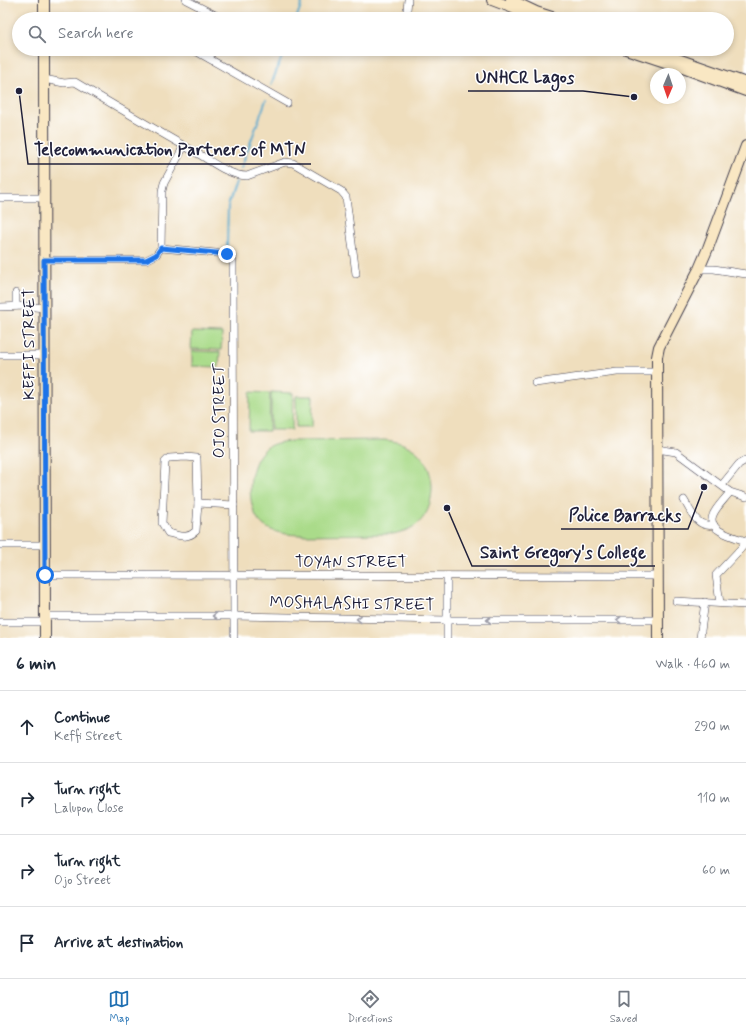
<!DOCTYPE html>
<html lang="en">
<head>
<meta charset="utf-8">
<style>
  body { margin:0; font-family:Mynerve,sans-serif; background:#f2f2f3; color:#1f2937 }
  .compass { position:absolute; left:650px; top:68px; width:36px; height:36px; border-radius:50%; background:#fff; box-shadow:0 2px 6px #0003; rotate:182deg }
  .stop { position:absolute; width:12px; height:12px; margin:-9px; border:3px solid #1a73e8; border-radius:50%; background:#fff }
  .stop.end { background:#1a73e8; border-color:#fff; box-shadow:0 1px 4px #0008 }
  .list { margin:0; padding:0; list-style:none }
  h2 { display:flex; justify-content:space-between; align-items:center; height:52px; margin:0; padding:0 16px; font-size:17px }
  h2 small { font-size:13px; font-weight:400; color:#747a83 }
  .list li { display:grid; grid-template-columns:26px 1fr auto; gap:12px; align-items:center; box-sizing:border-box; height:72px; padding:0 16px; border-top:1px solid #e0e1e3 }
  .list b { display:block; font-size:15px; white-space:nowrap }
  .list p { margin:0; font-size:13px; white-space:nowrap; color:#747a83 }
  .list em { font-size:13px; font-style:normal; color:#747a83 }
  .icon { flex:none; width:22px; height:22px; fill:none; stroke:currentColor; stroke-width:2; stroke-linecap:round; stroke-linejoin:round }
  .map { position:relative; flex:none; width:746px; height:638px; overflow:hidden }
  .search { position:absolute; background:#fff; box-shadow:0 2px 6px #0003; left:12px; right:12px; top:12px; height:44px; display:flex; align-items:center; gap:10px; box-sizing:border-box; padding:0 14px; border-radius:22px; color:#747a83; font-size:15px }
  .sheet { height:340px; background:#fff }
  nav { display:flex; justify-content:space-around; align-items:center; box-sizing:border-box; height:56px; border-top:1px solid #e0e1e3; background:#fff; font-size:11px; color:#747a83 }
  nav a { display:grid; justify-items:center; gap:2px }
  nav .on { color:#1f6fb2 }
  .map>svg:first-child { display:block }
  .green { fill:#aadb8a; stroke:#667e62 }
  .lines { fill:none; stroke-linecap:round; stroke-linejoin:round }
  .stream { stroke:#54aad0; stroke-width:2 }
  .street-casing { stroke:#413e4e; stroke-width:8 }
  .secondary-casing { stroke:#413e4e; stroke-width:12 }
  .street { stroke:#fff; stroke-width:7 }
  .secondary { stroke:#f9e7c3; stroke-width:10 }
  .oneway { stroke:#9c9ca7 }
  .route { stroke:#1a73e8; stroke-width:5 }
  .labels { text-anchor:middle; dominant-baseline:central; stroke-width:3; stroke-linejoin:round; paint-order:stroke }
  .street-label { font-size:16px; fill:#22223b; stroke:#fff }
  .leader { fill:none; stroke:#22223b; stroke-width:1.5 }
  .callout-dot { fill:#22223b; stroke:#fff; stroke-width:1.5 }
  .callout-label { font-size:17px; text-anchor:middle; font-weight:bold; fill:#22223b; stroke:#fff; stroke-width:3; stroke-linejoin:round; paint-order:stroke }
</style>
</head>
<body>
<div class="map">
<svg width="746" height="638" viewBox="0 0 746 638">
  <rect width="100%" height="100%" fill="#fff"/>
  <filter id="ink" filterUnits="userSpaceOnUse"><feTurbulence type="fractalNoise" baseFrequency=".025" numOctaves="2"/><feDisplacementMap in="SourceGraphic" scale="8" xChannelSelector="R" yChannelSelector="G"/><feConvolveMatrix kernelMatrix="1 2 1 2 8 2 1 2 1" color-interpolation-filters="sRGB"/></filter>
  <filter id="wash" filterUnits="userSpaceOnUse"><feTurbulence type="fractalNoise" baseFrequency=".012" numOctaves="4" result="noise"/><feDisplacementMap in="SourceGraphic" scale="16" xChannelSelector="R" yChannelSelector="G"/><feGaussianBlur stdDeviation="0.9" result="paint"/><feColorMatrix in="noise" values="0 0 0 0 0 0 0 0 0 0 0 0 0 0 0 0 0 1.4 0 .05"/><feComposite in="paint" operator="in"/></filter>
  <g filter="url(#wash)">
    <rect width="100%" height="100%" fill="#efdebd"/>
    <g class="green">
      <polygon points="192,332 222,333 221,350 191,349"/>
      <polygon points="192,351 220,352 219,367 192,366"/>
      <polygon points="250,392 270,393 269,431 249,431"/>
      <polygon points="271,392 293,393 292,430 271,430"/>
      <polygon points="296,396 313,396 312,427 296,427"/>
      <path d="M 384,440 C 396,441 408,444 418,453 C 437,471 437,509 416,525 C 409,530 401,532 393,534 L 298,535 C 285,534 273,533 263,525 C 245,509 247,467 263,451 C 270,443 281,442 291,441 Z"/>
    </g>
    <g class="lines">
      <g class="stream">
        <polyline points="296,19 303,0"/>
        <polyline points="271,85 285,49"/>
        <polyline points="241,168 266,100"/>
        <polyline points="227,246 228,206 236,182"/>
      </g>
    </g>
  </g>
  <g filter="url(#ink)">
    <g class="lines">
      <defs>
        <g id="street">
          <polyline points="186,0 223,19"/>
          <polyline points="406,19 408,0"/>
          <polyline points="192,49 287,103"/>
          <polyline points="209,58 214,49"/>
          <path d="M 44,79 L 64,83 L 75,82 C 117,107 159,132 202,156 C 215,164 231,176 247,176 L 285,162 L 293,163 L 341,191 L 346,197 L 356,274"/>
          <polyline points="0,198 44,198"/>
          <polyline points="161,248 227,254 231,255 233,262 234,638"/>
          <polyline points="44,260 146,260 156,255 161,248 162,191 164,183 184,146"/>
          <polyline points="699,269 714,269 746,274"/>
          <polyline points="16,293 16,306"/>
          <polyline points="0,307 25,306 44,308"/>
          <polyline points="0,355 45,355"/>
          <polyline points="535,383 617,372 657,372"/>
          <polyline points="657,449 676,452 730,492 746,497"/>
          <path d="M 185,457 L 197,458 L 198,503 L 196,531 C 186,540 179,535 168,533 L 162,523 L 165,462 L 169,458 Z"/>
          <polyline points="722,485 739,464 746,460"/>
          <path d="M 730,492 C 725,499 716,507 713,515 C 706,531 735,537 746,541"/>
          <path d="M 684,500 C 692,513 697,528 714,525"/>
          <polyline points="198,503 234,505"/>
          <polyline points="0,545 45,545"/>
          <polyline points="45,575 657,576"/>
          <polyline points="676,601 746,605"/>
          <polyline points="720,603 716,575 746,543"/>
          <polyline points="45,616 234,616 447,620 658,620"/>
          <polyline points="0,622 45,622"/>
          <polyline points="447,638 447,576"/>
          <polyline points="700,638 705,602"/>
        </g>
        <g id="secondary">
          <polyline points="492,0 513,8 534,19"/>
          <polyline points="511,0 536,12 558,19"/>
          <polyline points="44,19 44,0"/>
          <polyline points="44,49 45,638"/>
          <polyline points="626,49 683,68 746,91"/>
          <polyline points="649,49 746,83"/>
          <polyline points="658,638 657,357 659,347 699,269 708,248 746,146"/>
        </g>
      </defs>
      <use href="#street" class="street-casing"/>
      <use href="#secondary" class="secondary-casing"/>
      <use href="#street" class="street"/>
      <use href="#secondary" class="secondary"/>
    </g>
    <defs><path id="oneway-chevron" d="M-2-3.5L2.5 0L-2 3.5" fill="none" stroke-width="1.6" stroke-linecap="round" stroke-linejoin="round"/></defs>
    <g class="oneway">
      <use href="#oneway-chevron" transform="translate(215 616) rotate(-180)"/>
      <use href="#oneway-chevron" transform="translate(359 619) rotate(-179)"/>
      <use href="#oneway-chevron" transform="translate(489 620) rotate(-180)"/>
      <use href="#oneway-chevron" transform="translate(619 620) rotate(-180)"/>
    </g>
  </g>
  <g class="lines" filter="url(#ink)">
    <polyline class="route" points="45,575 44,260 146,260 156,255 161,248 227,254"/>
  </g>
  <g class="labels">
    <g class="street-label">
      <text transform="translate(29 344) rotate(-90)">KEFFI STREET</text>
      <text transform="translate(219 411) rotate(-90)">OJO STREET</text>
      <text x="351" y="562">TOYAN STREET</text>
      <text transform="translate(352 604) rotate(1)">MOSHALASHI STREET</text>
    </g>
  </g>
  <path class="leader" d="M634 97L583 91H468M19 91L28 164H311M704 487L688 529H561M447 508L472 566H655"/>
  <g class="callout-dot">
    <circle cx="634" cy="97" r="4"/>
    <circle cx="19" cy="91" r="4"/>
    <circle cx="704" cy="487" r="4"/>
    <circle cx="447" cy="508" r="4"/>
  </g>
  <g class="callout-label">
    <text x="525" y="83">UNHCR Lagos</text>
    <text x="170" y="155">Telecommunication Partners of MTN</text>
    <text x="625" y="521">Police Barracks</text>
    <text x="563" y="558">Saint Gregory's College</text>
  </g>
</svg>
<svg class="compass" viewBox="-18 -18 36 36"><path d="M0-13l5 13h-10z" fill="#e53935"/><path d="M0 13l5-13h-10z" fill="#747a83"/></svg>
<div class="stop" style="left:45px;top:575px"></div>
<div class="stop end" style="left:227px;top:254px"></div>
<div class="search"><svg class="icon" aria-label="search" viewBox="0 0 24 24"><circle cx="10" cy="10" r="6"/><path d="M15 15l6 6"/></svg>Search here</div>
</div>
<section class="sheet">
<h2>6 min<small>Walk · 460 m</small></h2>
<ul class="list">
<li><svg class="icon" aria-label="ahead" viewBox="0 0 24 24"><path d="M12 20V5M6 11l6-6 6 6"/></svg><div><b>Continue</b><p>Keffi Street</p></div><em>290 m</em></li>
<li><svg class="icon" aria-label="right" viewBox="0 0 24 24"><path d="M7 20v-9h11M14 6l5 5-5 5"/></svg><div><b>Turn right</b><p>Lalupon Close</p></div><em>110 m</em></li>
<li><svg class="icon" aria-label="right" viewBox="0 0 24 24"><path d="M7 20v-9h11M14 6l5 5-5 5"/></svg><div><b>Turn right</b><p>Ojo Street</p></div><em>60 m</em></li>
<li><svg class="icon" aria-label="arrive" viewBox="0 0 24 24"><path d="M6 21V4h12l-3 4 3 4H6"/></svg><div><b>Arrive at destination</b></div></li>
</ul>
</section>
<nav>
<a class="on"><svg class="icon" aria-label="map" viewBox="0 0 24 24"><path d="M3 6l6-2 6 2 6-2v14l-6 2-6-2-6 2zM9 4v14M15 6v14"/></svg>Map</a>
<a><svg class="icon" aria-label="directions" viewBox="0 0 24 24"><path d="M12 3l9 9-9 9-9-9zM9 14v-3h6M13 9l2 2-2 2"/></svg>Directions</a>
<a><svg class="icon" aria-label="saved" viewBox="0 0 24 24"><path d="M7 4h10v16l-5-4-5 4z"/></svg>Saved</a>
</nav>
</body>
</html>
